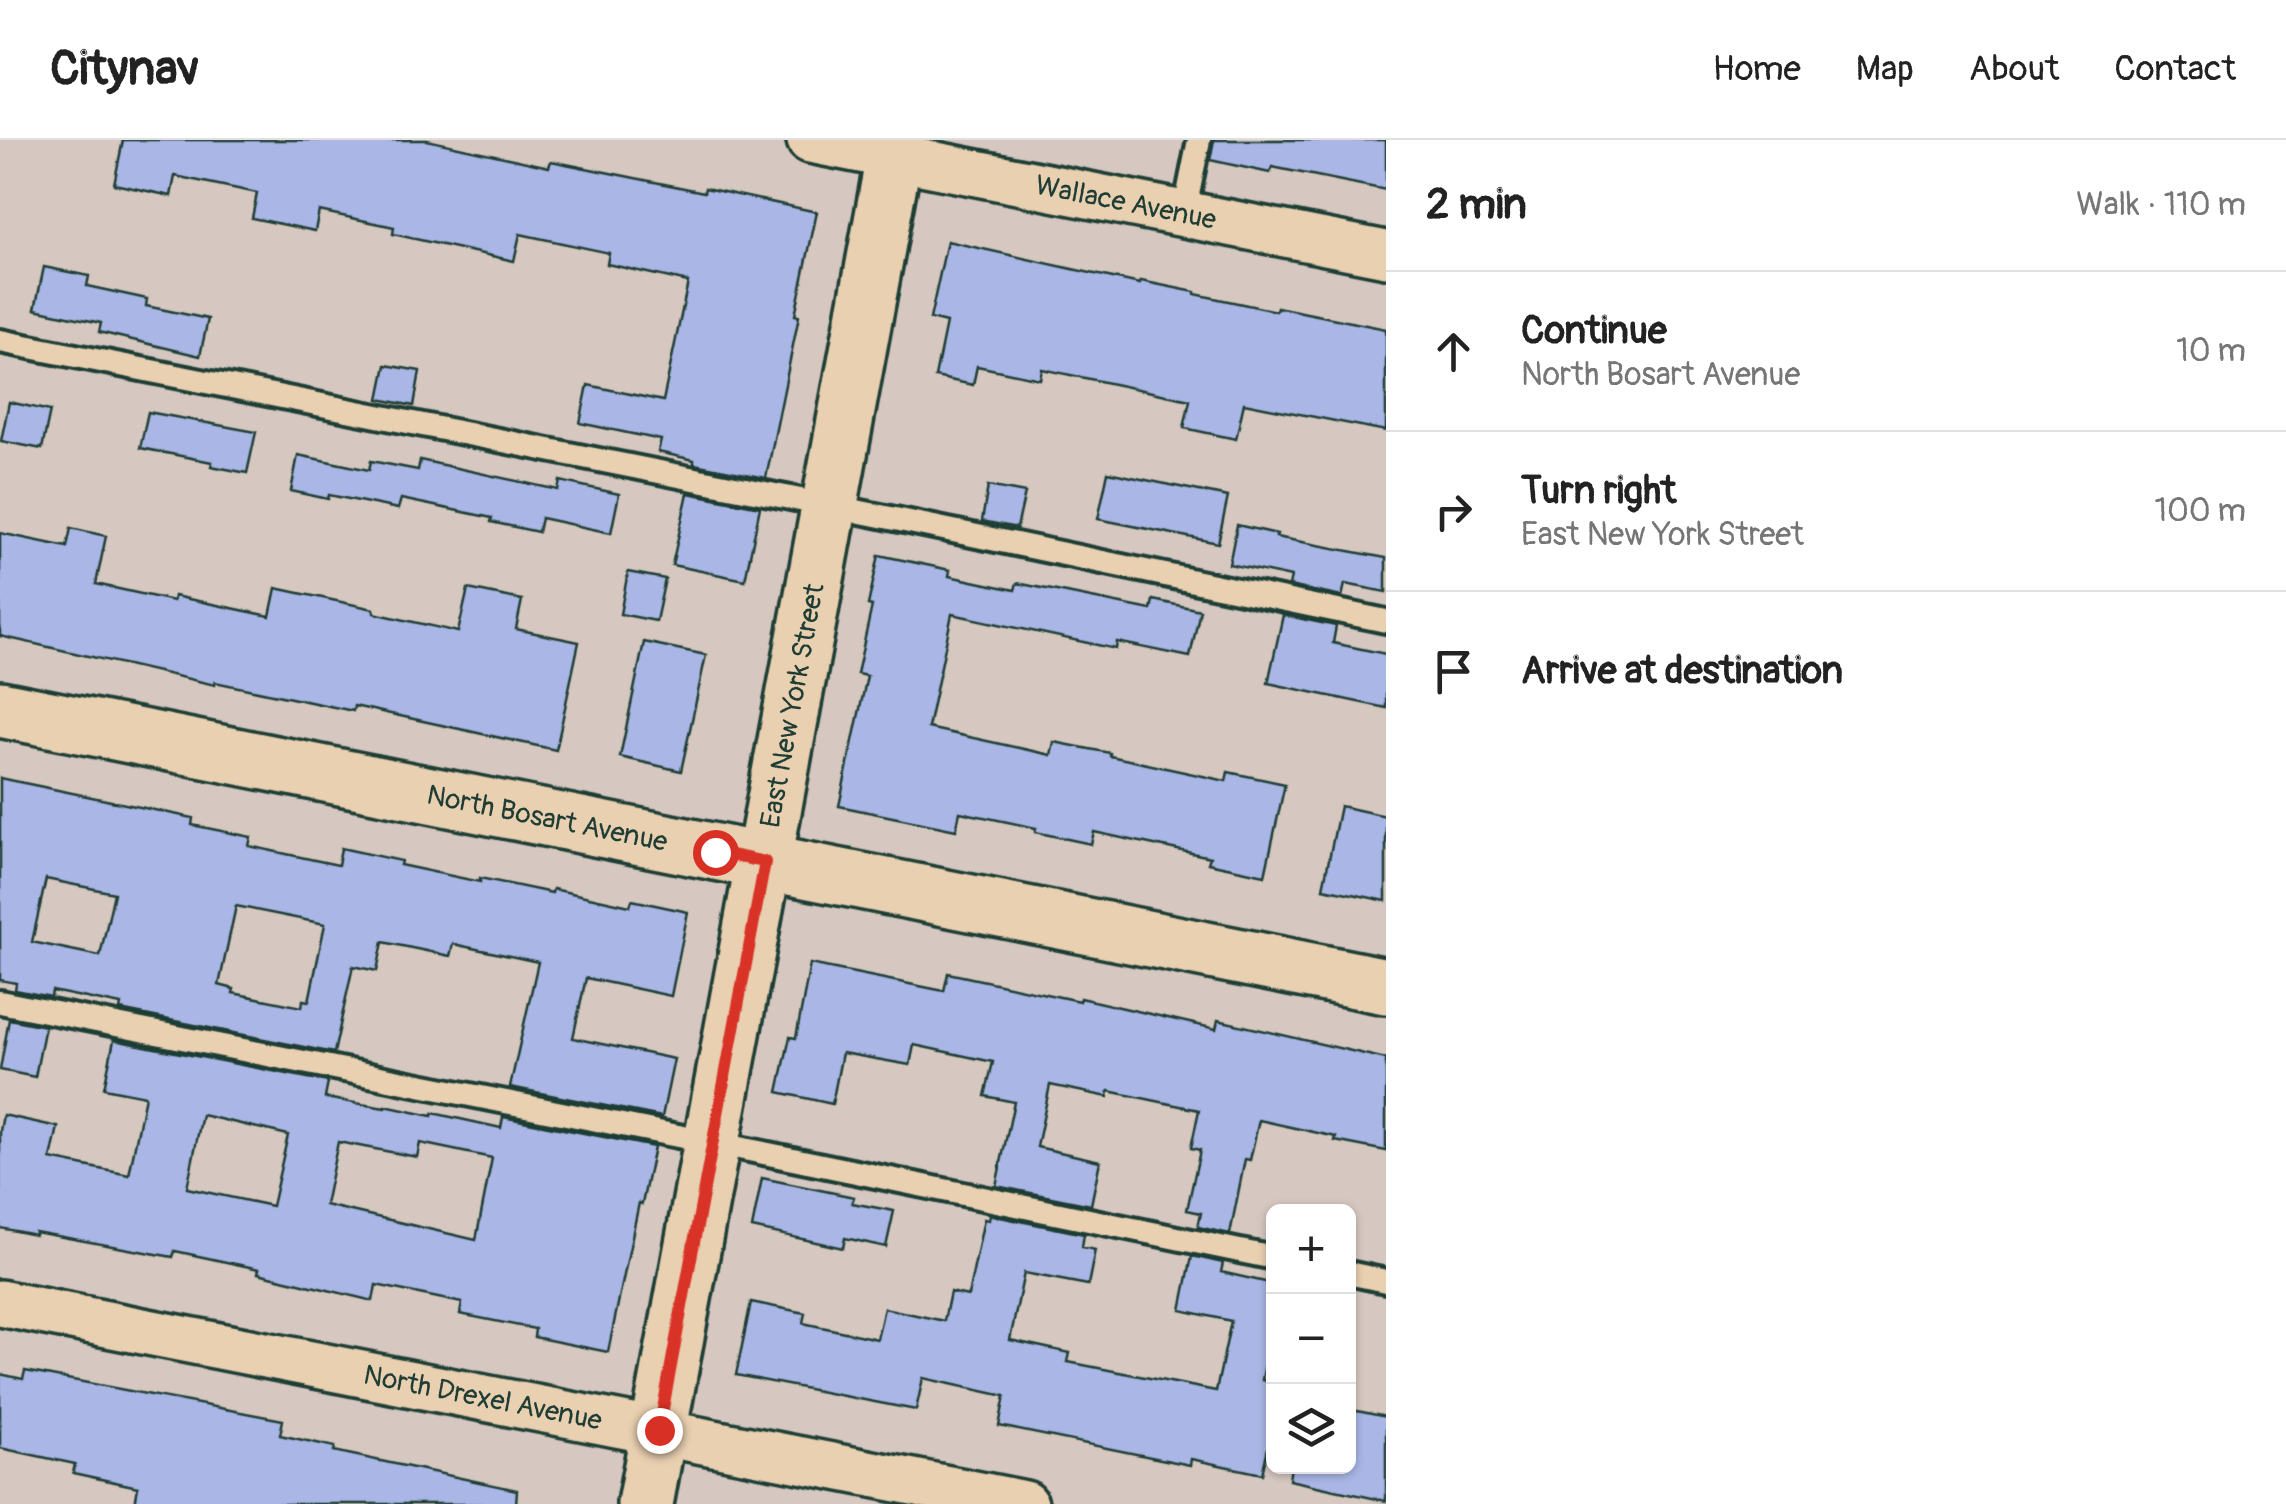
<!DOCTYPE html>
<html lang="en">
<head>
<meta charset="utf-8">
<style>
  body { margin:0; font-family:Pangolin,sans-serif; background:#f2f2f2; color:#222 }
  .controls { position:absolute; right:30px; bottom:30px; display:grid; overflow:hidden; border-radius:15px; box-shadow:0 2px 8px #0004 }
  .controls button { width:90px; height:90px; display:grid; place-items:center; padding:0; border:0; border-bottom:2px solid #e0e0e0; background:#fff; color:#222; font:50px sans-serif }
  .stop { position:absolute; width:30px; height:30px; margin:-22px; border:8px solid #d93025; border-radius:50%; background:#fff }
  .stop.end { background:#d93025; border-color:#fff; box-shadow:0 2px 10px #0008 }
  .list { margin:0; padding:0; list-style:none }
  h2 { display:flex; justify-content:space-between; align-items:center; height:130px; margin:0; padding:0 40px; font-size:42px }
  h2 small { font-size:32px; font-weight:400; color:#767676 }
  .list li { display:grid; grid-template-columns:65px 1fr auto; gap:30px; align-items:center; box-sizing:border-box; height:160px; padding:0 40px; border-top:2px solid #e0e0e0 }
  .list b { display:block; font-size:38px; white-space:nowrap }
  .list p { margin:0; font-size:32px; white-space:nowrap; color:#767676 }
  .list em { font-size:32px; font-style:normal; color:#767676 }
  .icon { flex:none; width:55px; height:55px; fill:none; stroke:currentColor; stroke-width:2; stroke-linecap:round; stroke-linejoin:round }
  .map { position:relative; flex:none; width:1386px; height:1364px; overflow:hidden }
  header { display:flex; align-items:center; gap:60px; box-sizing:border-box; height:140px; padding:0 50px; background:#fff; border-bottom:2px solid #e0e0e0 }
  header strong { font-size:48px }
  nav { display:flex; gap:55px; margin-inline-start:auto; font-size:35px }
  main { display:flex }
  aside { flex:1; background:#fff }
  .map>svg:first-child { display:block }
  .building { fill:#aab6e6; stroke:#1f3d34; stroke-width:2.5; fill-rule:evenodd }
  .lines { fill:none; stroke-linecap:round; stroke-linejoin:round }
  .service-casing { stroke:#1f3d34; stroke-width:30 }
  .minor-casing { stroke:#1f3d34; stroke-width:52 }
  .tertiary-casing { stroke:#1f3d34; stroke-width:62 }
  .secondary-casing { stroke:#1f3d34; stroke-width:62 }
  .service { stroke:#e9d0b1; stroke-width:22 }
  .minor { stroke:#e9d0b1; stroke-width:45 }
  .tertiary { stroke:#e9d0b1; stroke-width:55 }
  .secondary { stroke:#e9d0b1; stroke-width:55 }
  .route { stroke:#d93025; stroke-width:12 }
  .labels { text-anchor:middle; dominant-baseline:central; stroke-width:8; stroke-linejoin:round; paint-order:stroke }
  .street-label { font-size:28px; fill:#1f3d34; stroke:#e9d0b1 }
</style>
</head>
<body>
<header>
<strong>Citynav</strong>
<nav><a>Home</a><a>Map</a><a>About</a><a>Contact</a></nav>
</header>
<main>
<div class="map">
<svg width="1386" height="1364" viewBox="0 0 1386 1364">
  <rect width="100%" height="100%" fill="#d6c8c1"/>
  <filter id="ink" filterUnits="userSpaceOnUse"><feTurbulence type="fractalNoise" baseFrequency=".01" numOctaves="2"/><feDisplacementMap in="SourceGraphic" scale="20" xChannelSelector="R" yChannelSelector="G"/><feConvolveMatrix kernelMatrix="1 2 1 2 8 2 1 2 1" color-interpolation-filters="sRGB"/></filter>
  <g filter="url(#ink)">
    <g class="building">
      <polygon points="123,0 427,0 549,27 551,21 704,52 705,48 817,72 795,175 799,176 766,338 694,324 694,320 658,312 661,300 580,283 588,245 663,261 688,142 607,124 609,113 520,94 514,121 393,94 394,87 319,71 315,91 252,78 257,53 175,36 171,56 114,44"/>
      <polygon points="1214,0 1386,0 1386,50 1272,27 1270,33 1210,20"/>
      <polygon points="947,101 1140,144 1141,141 1195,152 1195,154 1276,171 1277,167 1386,189 1386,291 1244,263 1236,299 1184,288 1190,260 1042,229 1040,239 977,226 973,245 935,237 946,183 930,179"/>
      <polygon points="44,127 89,136 87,146 147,159 146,166 208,179 200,216 99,192 101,183 35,169"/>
      <polygon points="386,225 420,231 414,266 379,259"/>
      <polygon points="9,262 50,271 42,309 1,301"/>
      <polygon points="148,272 256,292 247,333 211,326 212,322 140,308"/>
      <polygon points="298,315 369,330 371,321 418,330 420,320 558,350 560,341 619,354 611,393 541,378 538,392 491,382 492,378 401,359 398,369 329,355 328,359 291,351"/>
      <polygon points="1108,332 1228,357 1218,403 1098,379"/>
      <polygon points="988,346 1025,353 1017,388 982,381"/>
      <polygon points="688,353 760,367 745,440 672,425"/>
      <polygon points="1237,385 1277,394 1276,397 1386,418 1386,452 1345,444 1342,457 1289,446 1291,437 1229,424"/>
      <polygon points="71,388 106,396 96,444 173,461 174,456 270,476 276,448 374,469 374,473 458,492 468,449 522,460 516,489 579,502 556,610 354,566 353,571 215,542 215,545 0,496 0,393 67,407"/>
      <polygon points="879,415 950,430 949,436 1015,450 1017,443 1151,470 1153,460 1200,470 1190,517 1117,502 1116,509 952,474 928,588 1051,615 1054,602 1110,613 1110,616 1226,641 1228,632 1285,644 1265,735 1208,723 1210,717 1094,692 1091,704 1035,692 1036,688 960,672 956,690 839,666 867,536 857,534 872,466 868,465"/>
      <polygon points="628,432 665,439 656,481 620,474"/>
      <polygon points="1283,475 1336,486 1333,503 1386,514 1386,568 1268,543"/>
      <polygon points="644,502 706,515 681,631 620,617"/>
      <path d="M 0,638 L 193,678 L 192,685 L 251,697 L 249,706 L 338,725 L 341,708 L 401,721 L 400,725 L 480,742 L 480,738 L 552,753 L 553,749 L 630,766 L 632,760 L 688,772 L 671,856 L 586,838 L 573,898 L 674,919 L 662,977 L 510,947 L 538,822 L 453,804 L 450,816 L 383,802 L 377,831 L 353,826 L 334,913 L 120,870 L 121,865 L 52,851 L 51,857 L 15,850 L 16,843 L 0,840 ZM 46,739 L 114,753 L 100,816 L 32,802 ZM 236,766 L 325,784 L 309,861 L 303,860 L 302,867 L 233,853 L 234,849 L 219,845 Z"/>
      <polygon points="1340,666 1386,676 1386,761 1323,748"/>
      <polygon points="810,824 944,851 948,833 1079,861 1080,858 1216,889 1218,880 1386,919 1386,1011 1335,1001 1336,997 1259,980 1250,1020 1245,1019 1230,1094 1198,1087 1201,1073 1187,1070 1200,1010 1191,1008 1199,970 1109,951 1108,957 1050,945 1037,1007 1100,1021 1091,1065 996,1046 1014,962 985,956 993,922 914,905 910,925 842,913 832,964 778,952 790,897 796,898"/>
      <polygon points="9,879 45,886 35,937 0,930"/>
      <path d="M 114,900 L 328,942 L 325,958 L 385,968 L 385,966 L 432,976 L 433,973 L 501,988 L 503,977 L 654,1007 L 642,1064 L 639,1063 L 608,1212 L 534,1197 L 535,1189 L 460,1174 L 462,1163 L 376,1145 L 373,1161 L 258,1133 L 259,1129 L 175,1111 L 173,1117 L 35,1092 L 35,1095 L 0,1088 L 0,991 L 3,975 L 58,987 L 51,1019 L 129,1035 L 145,956 L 104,948 ZM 202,975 L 288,995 L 272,1066 L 187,1048 ZM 338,1002 L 417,1017 L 420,1003 L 492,1018 L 476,1100 L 325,1065 Z"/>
      <polygon points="762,1038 854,1057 852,1063 894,1071 886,1107 845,1098 843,1108 752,1088"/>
      <polygon points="990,1075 1084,1094 1082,1107 1095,1110 1088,1145 1024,1133 1010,1200 1070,1213 1068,1222 1216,1251 1231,1181 1181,1170 1192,1116 1223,1123 1221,1132 1274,1144 1274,1176 1262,1240 1274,1243 1274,1282 1262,1334 1191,1319 1190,1325 999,1286 1005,1256 923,1238 916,1270 736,1235 751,1162 805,1173 803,1183 877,1199 884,1168 944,1181 950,1152 968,1156 984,1079 989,1080"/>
      <polygon points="25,1231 283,1280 280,1295 335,1307 334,1311 517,1350 516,1364 135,1364 138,1347 73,1333 75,1324 0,1308 0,1234 23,1239"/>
      <polygon points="1348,1269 1386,1277 1386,1361 1289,1340 1291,1326 1348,1326"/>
    </g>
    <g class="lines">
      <defs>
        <g id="service">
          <polyline points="1184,74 1199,0"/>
          <polyline points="0,201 871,374 1386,481"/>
          <polyline points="0,862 754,1011 1274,1118"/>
          <polyline points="1348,1133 1386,1141"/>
        </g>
        <g id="minor">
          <path id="s1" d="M 810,0 L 1386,114"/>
          <path id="s2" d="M 0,1163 L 1025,1364"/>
        </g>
        <g id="tertiary">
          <path id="s3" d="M 0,569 L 1386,846"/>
        </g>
        <g id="secondary">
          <path id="s4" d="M 645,1364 L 897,0"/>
        </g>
      </defs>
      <use href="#service" class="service-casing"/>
      <use href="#minor" class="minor-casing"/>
      <use href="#tertiary" class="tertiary-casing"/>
      <use href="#secondary" class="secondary-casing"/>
      <use href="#service" class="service"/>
      <use href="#minor" class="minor"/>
      <use href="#tertiary" class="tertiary"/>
      <use href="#secondary" class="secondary"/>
    </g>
  </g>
  <g class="lines" filter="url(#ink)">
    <polyline class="route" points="659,1290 765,722 715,712"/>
  </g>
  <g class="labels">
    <g class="street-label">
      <text stroke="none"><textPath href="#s1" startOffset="322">Wallace Avenue</textPath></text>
      <text stroke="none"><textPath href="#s4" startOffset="812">East New York Street</textPath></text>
      <text stroke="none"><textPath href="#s3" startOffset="558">North Bosart Avenue</textPath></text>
      <text stroke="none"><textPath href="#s2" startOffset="492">North Drexel Avenue</textPath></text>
    </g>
  </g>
</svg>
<div class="controls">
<button>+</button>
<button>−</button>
<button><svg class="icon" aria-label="layers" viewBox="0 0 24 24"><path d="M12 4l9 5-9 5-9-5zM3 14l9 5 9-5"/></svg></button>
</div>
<div class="stop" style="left:715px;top:712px"></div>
<div class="stop end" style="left:659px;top:1290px"></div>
</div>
<aside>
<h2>2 min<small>Walk · 110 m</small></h2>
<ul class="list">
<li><svg class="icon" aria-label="ahead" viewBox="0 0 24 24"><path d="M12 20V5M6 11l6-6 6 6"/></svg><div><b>Continue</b><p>North Bosart Avenue</p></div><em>10 m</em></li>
<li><svg class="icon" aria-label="right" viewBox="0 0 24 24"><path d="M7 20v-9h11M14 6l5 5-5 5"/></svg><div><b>Turn right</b><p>East New York Street</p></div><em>100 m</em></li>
<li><svg class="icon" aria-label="arrive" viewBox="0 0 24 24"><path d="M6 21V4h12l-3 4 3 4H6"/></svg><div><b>Arrive at destination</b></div></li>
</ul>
</aside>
</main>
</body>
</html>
